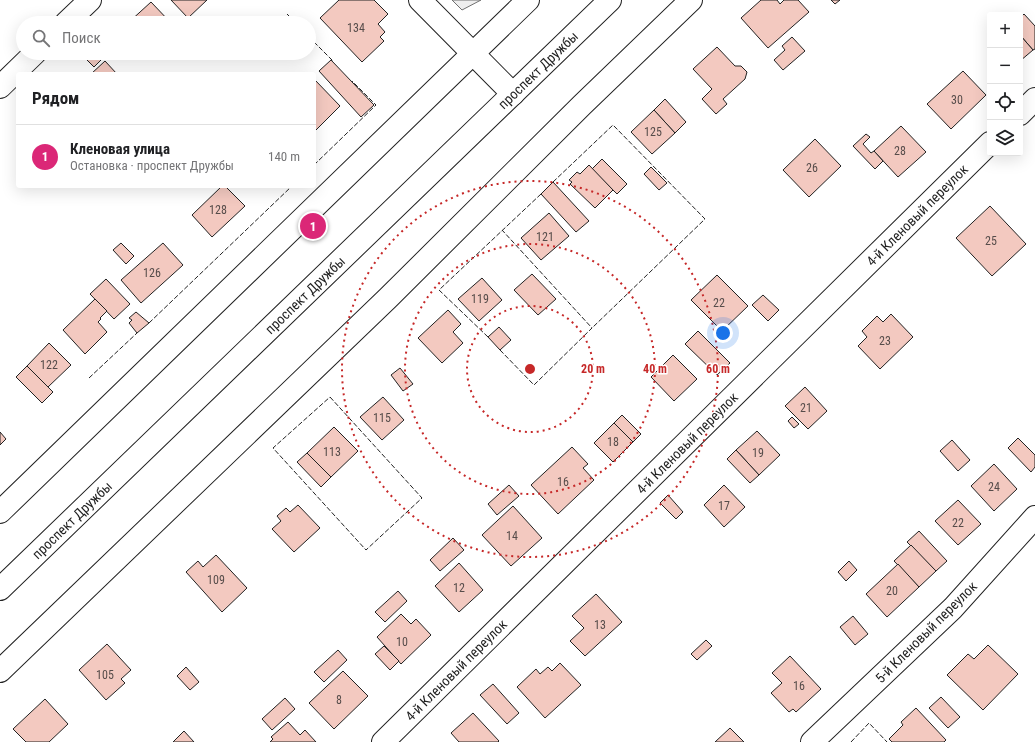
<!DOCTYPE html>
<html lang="ru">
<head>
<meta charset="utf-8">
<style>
  body { margin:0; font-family:"Roboto Condensed",sans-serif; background:#f2f2f2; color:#202124 }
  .controls { position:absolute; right:12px; top:12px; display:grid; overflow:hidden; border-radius:4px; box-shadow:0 4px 16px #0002 }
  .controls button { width:36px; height:36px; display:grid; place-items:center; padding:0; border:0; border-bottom:1px solid #e0e0e0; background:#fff; color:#202124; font:20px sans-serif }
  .you { position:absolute; left:723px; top:333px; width:14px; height:14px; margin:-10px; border:3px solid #fff; border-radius:50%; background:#1a73e8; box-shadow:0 0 0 6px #1a73e833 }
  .badge { display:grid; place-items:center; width:26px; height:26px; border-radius:50%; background:#db2777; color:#fff; font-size:13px; font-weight:700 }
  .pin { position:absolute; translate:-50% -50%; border:2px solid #fff; box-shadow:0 1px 4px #0006 }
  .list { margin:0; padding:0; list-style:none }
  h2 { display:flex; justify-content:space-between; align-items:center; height:52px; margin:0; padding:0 16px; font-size:17px }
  h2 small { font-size:13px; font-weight:400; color:#757577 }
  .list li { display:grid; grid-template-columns:26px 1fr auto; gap:12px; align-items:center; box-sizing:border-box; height:64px; padding:0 16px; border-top:1px solid #e0e0e0 }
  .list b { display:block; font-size:15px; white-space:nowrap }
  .list p { margin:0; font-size:13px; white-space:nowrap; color:#757577 }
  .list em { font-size:13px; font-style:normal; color:#757577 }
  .icon { flex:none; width:22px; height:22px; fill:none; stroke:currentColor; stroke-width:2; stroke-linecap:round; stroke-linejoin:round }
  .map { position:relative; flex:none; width:1035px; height:742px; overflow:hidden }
  .search { position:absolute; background:#fff; box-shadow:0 4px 16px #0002; left:16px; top:16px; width:300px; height:44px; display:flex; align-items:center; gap:10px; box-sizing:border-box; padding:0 14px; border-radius:22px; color:#757577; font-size:15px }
  .panel { position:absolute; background:#fff; box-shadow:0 4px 16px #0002; left:16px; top:72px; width:300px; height:116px; border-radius:4px }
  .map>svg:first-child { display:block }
  .green { fill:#eee; stroke:#6f6f6f }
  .building { fill:#f3c9c0; stroke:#222 }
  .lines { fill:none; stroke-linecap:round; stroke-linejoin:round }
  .minor-casing { stroke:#222; stroke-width:24 }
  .major-casing { stroke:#222; stroke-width:24 }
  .minor { stroke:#fff; stroke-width:22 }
  .major { stroke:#fff; stroke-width:22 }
  .fence { stroke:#222; stroke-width:1; stroke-dasharray:5 2; stroke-linecap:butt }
  .ring { fill:none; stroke:#c62828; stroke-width:2; stroke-dasharray:2 4 }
  .labels { text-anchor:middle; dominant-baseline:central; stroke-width:3; stroke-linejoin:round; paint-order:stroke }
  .number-label { font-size:12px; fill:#564c4a }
  .street-label { font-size:14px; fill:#222; stroke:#fff }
  .centre { fill:#c62828; stroke:#fff; stroke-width:2 }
  .ring-label { font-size:12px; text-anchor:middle; font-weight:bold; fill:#c62828; stroke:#fff; stroke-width:3; stroke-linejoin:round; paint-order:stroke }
</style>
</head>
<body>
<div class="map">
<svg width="1035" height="742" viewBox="0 0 1035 742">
  <rect width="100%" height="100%" fill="#fff"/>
  <polygon class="green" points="452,0 481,0 462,10"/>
  <g class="building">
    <polygon points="171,0 207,0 188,18"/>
    <polygon points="339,0 374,0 388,14 378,24 385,32 380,37 384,41 362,62 320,18"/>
    <polygon points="761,0 777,0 780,4 784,0 798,0 809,12 768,48 741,18"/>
    <polygon points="831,0 840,0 835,4"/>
    <polygon points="151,2 171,23 128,23"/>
    <polygon points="1024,14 1035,26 1035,49 1033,50 1020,35 1020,18"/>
    <polygon points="1020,35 1033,50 1020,61"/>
    <polygon points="792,37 805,51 783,70 774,60 785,50 782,46"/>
    <polygon points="717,47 735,66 741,66 747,72 745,79 723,99 727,104 716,114 702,99 712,89 693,69"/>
    <polygon points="80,53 97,53 102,59 94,67"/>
    <polygon points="331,60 374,105 361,117 319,71"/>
    <polygon points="105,61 117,74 91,74"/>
    <polygon points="963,71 986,95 951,129 927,104"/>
    <polygon points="315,80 340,106 314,132 314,81"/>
    <polygon points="665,99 686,122 675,133 654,110"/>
    <polygon points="654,110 675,133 652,154 631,132"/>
    <polygon points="901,126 926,152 898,177 874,151"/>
    <polygon points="866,134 870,137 863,144 871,153 874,151 883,161 875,169 853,146"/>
    <polygon points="815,139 841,166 809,197 783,170"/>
    <polygon points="602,159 627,184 617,194 592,169"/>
    <polygon points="589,165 613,190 595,208 570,184 572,182 569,180 577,172 580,174"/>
    <polygon points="651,167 667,183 659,190 644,174"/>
    <polygon points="553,182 589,221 576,232 541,194"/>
    <polygon points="222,186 225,186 245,206 212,237 192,215"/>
    <polygon points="990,206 1026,244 992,276 956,238"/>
    <polygon points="549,213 569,236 541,260 521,238"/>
    <polygon points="121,243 134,256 126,264 113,250"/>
    <polygon points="163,243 183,265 141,303 121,280"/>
    <polygon points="532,274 556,299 538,315 514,290"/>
    <polygon points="717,275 748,306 722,331 691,300"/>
    <polygon points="482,278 502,300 479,321 458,299"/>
    <polygon points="106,279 130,304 114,319 90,294"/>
    <polygon points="763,295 779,310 768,321 752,305"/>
    <polygon points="95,299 107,311 100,318 101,319 98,322 107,332 85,354 63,330"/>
    <polygon points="448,310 461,324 453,332 463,343 442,363 418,338"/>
    <polygon points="136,312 149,323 137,333 129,323 132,320 129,318"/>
    <polygon points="891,314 913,337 880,369 858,346 867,337 862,331 877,316 883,322"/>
    <polygon points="499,327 511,340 500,350 488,337"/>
    <polygon points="698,331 730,363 717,375 685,344"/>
    <polygon points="49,343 71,365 48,387 27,366"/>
    <polygon points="673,355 697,379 674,401 651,377"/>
    <polygon points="27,366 53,392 42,403 16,377"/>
    <polygon points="400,368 413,384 403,391 391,375"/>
    <polygon points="805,387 827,411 808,429 785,406"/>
    <polygon points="383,397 404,420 382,440 360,417"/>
    <polygon points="622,415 641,434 633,442 614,423"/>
    <polygon points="792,417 799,424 794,428 788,421"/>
    <polygon points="614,423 633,442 613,462 594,443"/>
    <polygon points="334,427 358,451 331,477 307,453"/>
    <polygon points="757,431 780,455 759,475 736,450"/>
    <polygon points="0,432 6,439 0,445"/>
    <polygon points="1018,438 1035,455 1035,467 1031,472 1008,448"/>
    <polygon points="952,440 970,460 958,471 940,451"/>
    <polygon points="572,447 588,464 583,468 594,480 558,514 531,485"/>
    <polygon points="736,450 759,475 750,483 727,459"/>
    <polygon points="307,453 331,477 321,487 297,462"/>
    <polygon points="994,464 1017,489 994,511 971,486"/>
    <polygon points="509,485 519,496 497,515 488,504"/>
    <polygon points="724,485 745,507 724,527 704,505"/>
    <polygon points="668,495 683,512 676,519 660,503"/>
    <polygon points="958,500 981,524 958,545 935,521"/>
    <polygon points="298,505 320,528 294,552 272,529 281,521 277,516 286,508 290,512"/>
    <polygon points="513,506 542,538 511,566 482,535"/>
    <polygon points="919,531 947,561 936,571 907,542"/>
    <polygon points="453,538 464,550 440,571 430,560"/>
    <polygon points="911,545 936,571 919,587 894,561"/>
    <polygon points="216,555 247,588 222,612 186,572 198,561 203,567"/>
    <polygon points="849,561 857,570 846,581 838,572"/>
    <polygon points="459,563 483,590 459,612 435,586"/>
    <polygon points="898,564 919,587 887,617 866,594"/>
    <polygon points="398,591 407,601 385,622 375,612"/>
    <polygon points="596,594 622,622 585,656 570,641 584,628 572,616"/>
    <polygon points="401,614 411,624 416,619 431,635 401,664 377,637"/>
    <polygon points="853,616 868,634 855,645 840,627"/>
    <polygon points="706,640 712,646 697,660 691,654"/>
    <polygon points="107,644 131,670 121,679 125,683 106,700 79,670"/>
    <polygon points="988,645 1018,674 983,710 947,675 968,654 974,659"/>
    <polygon points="384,646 399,661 390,670 375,654"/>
    <polygon points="338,650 347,660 324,682 314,672"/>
    <polygon points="790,656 821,689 796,712 793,709 789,712 771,693 782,683 772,673"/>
    <polygon points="560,663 581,685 545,718 517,687 536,669 540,674 548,667 552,671"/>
    <polygon points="186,667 199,682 190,690 177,676"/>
    <polygon points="343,671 368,696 334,729 309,703"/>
    <polygon points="493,684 519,713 507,724 480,695"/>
    <polygon points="941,697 960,717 948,728 929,708"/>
    <polygon points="285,698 295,709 272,730 262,719"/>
    <polygon points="45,699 68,724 49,742 26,742 13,729"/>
    <polygon points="916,708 946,740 944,742 892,742 889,739 903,725 901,722"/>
    <polygon points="473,713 499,741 498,742 459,742 451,733"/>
    <polygon points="288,722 300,735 305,730 316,742 270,742 273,739 271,737"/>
    <polygon points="730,728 744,742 715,742"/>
    <polygon points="184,731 194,742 173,742"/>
  </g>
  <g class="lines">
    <defs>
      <g id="minor">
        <polyline points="420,0 513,94"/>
        <polyline points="66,23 90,0"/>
        <polyline points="0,87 35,53"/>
        <polyline points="1020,114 1035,99"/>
        <polyline points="0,512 528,0"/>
        <polyline points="0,671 388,298 582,105 691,0"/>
        <polyline points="383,742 990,143"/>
        <polyline points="812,742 953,608 1035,517"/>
      </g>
      <polyline id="major" points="0,589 610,0"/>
    </defs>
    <use href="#minor" class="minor-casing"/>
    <use href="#major" class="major-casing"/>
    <use href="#minor" class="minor"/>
    <use href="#major" class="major"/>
    <g class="fence">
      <polyline points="287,14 296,23"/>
      <polyline points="309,37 333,61"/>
      <polyline points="314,165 376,105 352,81"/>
      <polyline points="553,182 613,125 705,219 592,328"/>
      <polyline points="149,323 292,186"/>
      <polyline points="488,337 439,290 541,194"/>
      <polyline points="500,350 534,385 592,328 502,230"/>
      <polyline points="89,378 137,333"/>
      <polygon points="330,397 422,498 366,550 273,448"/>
      <polyline points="851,742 869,723 887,742"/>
    </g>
  </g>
  <g class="ring">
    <circle cx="530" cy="369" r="63"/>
    <circle cx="530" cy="369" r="125"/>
    <circle cx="530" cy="369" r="188"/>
  </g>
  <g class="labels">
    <g class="number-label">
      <text x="356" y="28">134</text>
      <text x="957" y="100">30</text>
      <text x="653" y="132">125</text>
      <text x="900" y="151">28</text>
      <text x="812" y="168">26</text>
      <text x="218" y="210">128</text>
      <text x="545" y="237">121</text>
      <text x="991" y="241">25</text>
      <text x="152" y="273">126</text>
      <text x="480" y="299">119</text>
      <text x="719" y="303">22</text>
      <text x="885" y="341">23</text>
      <text x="49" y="365">122</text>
      <text x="806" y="408">21</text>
      <text x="382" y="418">115</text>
      <text x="613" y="442">18</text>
      <text x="332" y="452">113</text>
      <text x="758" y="453">19</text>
      <text x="563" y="482">16</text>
      <text x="994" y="487">24</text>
      <text x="724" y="506">17</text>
      <text x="958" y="523">22</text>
      <text x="512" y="536">14</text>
      <text x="216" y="580">109</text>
      <text x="459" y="588">12</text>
      <text x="892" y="591">20</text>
      <text x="600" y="625">13</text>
      <text x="402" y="642">10</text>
      <text x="105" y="675">105</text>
      <text x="799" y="686">16</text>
      <text x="339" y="700">8</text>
    </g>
    <g class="street-label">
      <text transform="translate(538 70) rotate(-44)">проспект Дружбы</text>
      <text transform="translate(917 215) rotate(-45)">4-й Кленовый переулок</text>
      <text transform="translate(305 295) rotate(-44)">проспект Дружбы</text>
      <text transform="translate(687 443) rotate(-45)">4-й Кленовый переулок</text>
      <text transform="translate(72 520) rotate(-44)">проспект Дружбы</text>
      <text transform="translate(926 632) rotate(-45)">5-й Кленовый переулок</text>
      <text transform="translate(456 670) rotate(-45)">4-й Кленовый переулок</text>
    </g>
  </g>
  <circle cx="530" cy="369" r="6" class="centre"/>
  <g class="ring-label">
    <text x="593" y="373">20 m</text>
    <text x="655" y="373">40 m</text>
    <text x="718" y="373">60 m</text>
  </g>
</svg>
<div class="controls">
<button>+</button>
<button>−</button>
<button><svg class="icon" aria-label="locate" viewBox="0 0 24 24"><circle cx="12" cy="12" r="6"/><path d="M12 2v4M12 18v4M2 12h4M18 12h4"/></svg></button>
<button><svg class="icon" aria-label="layers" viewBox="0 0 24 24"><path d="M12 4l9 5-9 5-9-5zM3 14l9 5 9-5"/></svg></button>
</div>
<div class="you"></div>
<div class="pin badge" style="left:313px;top:226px">1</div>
<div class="search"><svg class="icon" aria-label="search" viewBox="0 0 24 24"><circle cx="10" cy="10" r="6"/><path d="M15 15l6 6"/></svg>Поиск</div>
<section class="panel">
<h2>Рядом<small></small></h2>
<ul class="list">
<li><span class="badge">1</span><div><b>Кленовая улица</b><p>Остановка · проспект Дружбы</p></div><em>140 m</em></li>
</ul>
</section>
</div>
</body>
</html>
